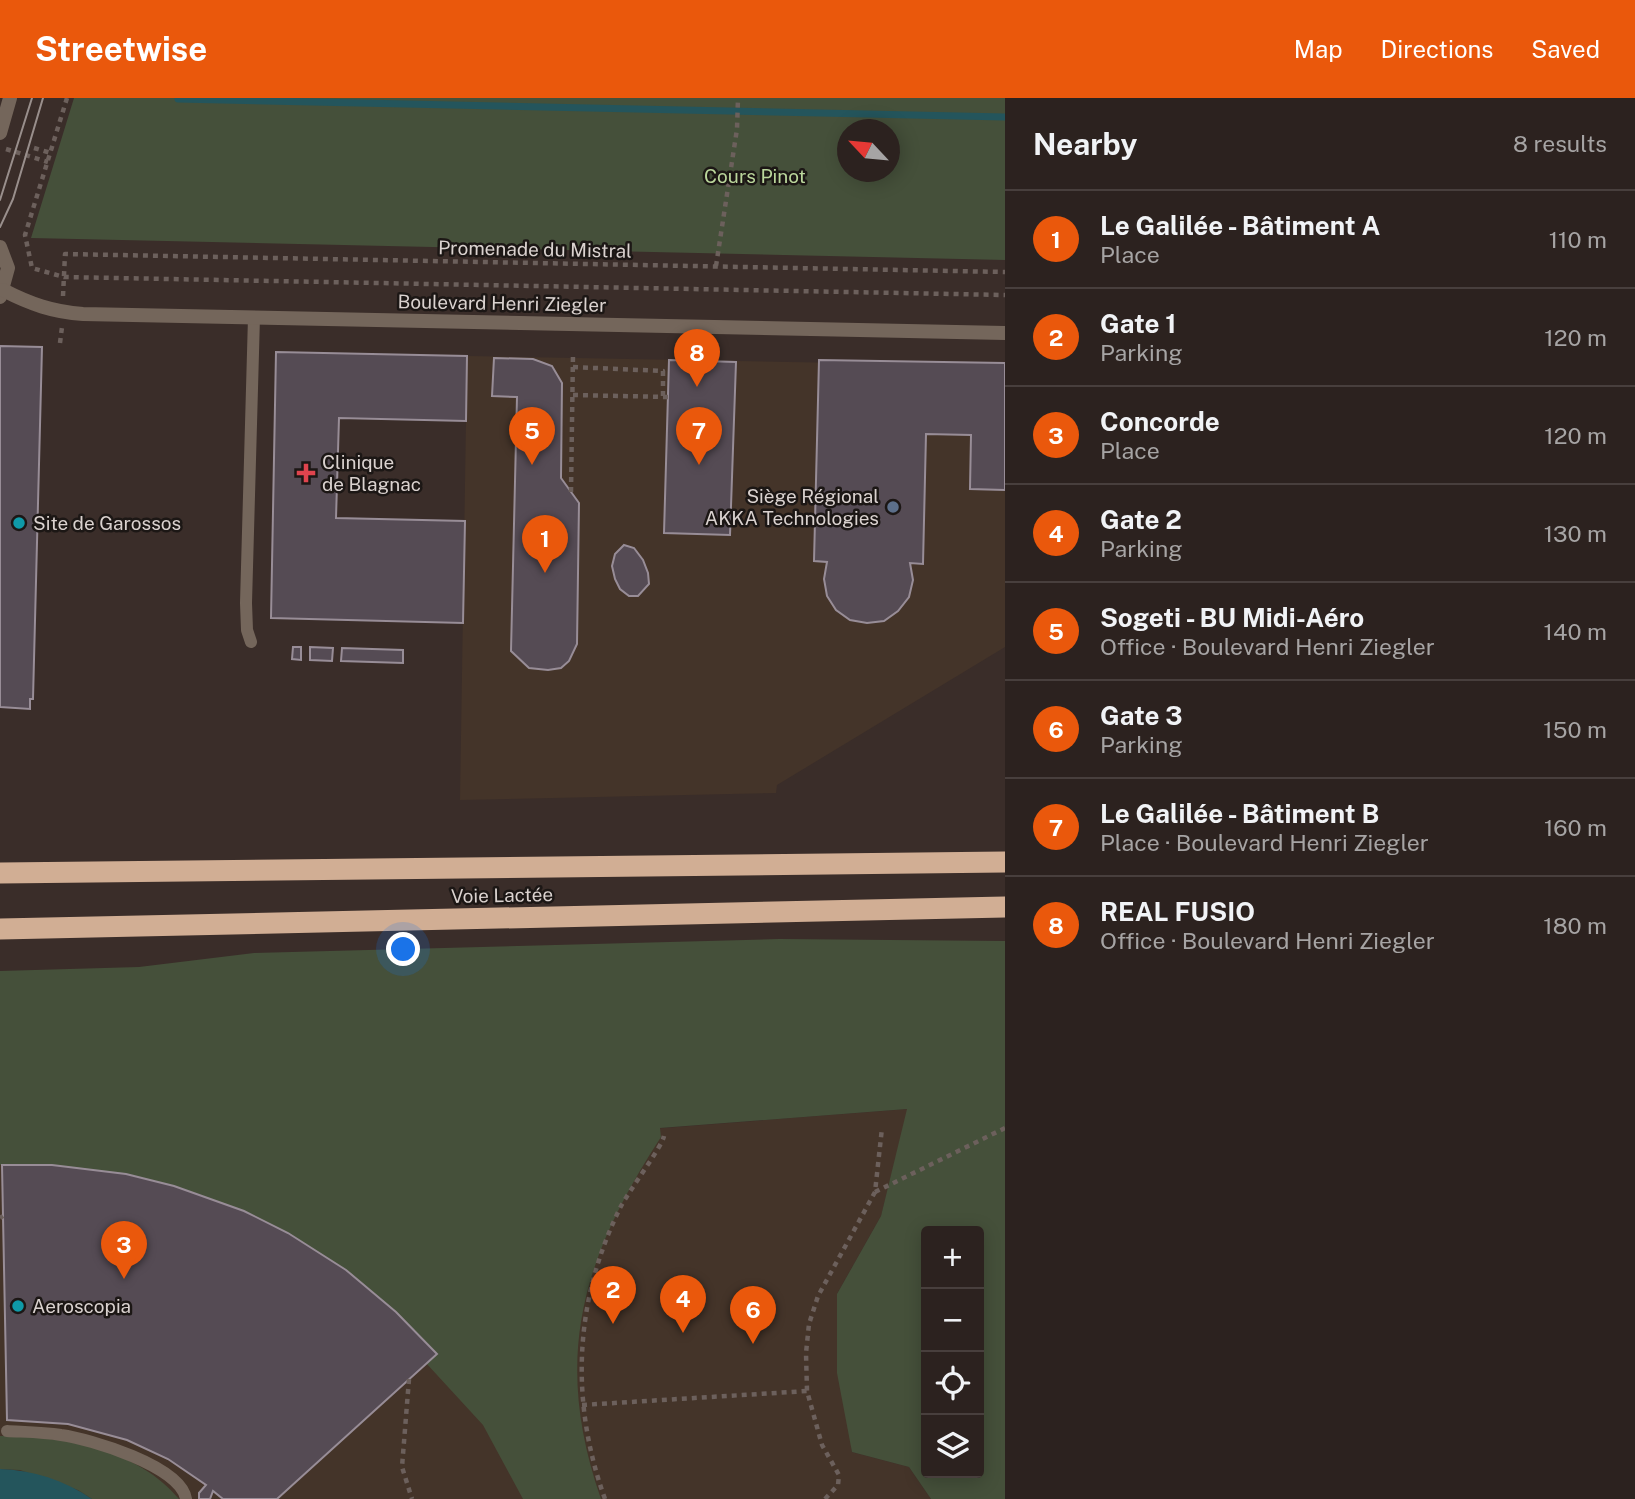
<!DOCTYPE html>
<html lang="en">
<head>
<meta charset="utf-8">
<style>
  body { margin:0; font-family:"Public Sans",sans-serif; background:#382f2c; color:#f1f3f6 }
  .controls { position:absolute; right:21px; bottom:21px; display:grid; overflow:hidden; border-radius:7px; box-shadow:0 4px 18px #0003 }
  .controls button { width:63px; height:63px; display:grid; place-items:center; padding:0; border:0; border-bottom:2px solid #483f3d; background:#2c221f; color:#f1f3f6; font:35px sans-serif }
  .compass { position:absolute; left:837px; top:21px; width:63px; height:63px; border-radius:50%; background:#2c221f; box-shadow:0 4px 18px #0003; rotate:296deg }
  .you { position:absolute; left:404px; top:852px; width:24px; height:24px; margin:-18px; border:5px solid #fff; border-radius:50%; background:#1a73e8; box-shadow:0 0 0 10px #1a73e833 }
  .badge { display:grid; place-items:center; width:46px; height:46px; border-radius:50%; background:#ea580c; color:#fff; font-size:23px; font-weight:700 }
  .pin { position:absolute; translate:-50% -58px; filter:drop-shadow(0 2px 4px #0008) }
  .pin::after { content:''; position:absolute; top:37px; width:24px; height:21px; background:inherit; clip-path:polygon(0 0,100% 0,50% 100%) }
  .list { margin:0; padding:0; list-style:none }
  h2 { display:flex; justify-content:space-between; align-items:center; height:91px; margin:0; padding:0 28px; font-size:30px }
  h2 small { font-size:23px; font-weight:400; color:#a6a4a4 }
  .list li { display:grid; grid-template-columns:46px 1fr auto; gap:21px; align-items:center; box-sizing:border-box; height:98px; padding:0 28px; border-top:2px solid #483f3d }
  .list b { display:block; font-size:26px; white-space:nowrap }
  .list p { margin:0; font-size:23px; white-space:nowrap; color:#a6a4a4 }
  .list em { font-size:23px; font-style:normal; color:#a6a4a4 }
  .icon { flex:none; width:38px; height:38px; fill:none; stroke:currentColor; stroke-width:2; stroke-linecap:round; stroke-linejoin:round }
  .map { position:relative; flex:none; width:1005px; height:1401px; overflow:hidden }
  header { display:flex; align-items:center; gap:42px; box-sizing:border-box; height:98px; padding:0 35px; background:#ea580c; color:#fff }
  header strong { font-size:33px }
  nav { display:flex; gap:38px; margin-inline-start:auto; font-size:24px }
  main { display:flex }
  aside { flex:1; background:#2c221f }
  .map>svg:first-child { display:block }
  .commercial { fill:#443429 }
  .green { fill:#45503a; fill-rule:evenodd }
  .water { fill:#24555c }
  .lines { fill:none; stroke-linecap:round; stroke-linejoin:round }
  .stream { stroke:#24555c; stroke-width:7 }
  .building { fill:#554b54; stroke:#988d97; stroke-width:2 }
  .path { stroke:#6c605c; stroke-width:4.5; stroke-dasharray:5 5; stroke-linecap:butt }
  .lane { stroke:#74665b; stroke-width:12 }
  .street { stroke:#74665b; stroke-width:14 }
  .highway { stroke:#d1ae94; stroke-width:21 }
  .tram { stroke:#998f8c; stroke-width:2 }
  .health-dot { fill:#e0444e; stroke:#1c1715; stroke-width:2.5 }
  .service-dot { fill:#5c6f8a; stroke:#1c1715; stroke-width:2.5 }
  .culture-dot { fill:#0f9aa8; stroke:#1c1715; stroke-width:2.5 }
  .labels { text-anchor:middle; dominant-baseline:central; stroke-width:5; stroke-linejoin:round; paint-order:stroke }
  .park-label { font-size:19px; fill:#bad69b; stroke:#1c1715 }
  .street-label { font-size:19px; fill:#dad2cf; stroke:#1c1715 }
  .poi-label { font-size:19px; fill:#dad2cf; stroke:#1c1715; text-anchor:start }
</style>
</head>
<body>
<header>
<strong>Streetwise</strong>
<nav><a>Map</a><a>Directions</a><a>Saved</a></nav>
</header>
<main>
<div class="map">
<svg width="1005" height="1401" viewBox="0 0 1005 1401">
  <rect width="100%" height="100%" fill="#3a2d29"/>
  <g class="commercial">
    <polygon points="467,258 1005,268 1005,549 777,687 776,695 460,702"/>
    <polygon points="908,1011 881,1118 837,1196 852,1354 909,1369 931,1401 0,1401 0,1049 535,1040"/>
  </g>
  <g class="green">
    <path d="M 74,0 L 1005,0 L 1005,162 L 31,140 ZM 848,32 L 890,32 L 890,74 L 848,74 Z"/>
    <path d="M 779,841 L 1005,843 L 1005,1401 L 931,1401 L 909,1369 L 852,1354 L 837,1275 L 837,1196 L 881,1118 L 907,1011 L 660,1030 L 661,1039 C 582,1160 552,1260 601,1401 L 523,1401 L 483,1327 L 426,1265 L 436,1255 C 323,1130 169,1064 0,1067 L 0,873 L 139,869 L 254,855 ZM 926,1133 L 979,1133 L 979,1375 L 926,1375 Z"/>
    <path d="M 0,1338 C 62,1338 138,1351 179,1401 L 92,1401 L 78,1392 L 20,1372 L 0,1371 Z"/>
  </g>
  <path class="water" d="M 0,1371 C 33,1372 64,1382 92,1401 L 0,1401 Z"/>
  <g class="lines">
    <polyline class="stream" points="178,1 1005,19"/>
  </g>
  <g class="building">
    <polygon points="0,248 42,249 33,601 30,601 30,611 0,609"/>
    <polygon points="276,254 467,258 466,323 339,320 336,420 465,423 463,525 271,520"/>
    <polygon points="494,260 533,261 552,268 562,285 561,380 579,405 577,546 569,563 561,570 548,572 529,570 511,553 517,299 492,298"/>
    <polygon points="669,262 736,264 730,437 664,435"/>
    <polygon points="819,262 1005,265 1005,392 970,391 971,337 926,336 923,466 910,465 913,482 909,499 898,513 884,523 867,525 850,522 836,512 827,498 824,481 827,464 814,463"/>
    <polygon points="624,447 634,450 643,462 648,475 649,486 638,498 629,498 620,491 615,481 612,468 615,456"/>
    <polygon points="293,549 301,549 301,562 292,561"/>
    <polygon points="310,549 333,550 332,563 310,562"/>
    <polygon points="342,550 403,552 403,565 341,563"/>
    <polygon points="2,1067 52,1067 126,1076 174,1088 244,1113 288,1135 346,1172 396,1214 437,1256 277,1401 223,1401 213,1393 210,1401 199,1401 199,1395 206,1387 168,1361 127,1342 68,1326 7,1322"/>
  </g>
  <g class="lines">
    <g class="path">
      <polyline points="67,0 25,137 32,170 64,179 1005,197"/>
      <polyline points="34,50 51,55"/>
      <polyline points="6,51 48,64"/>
      <polyline points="716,168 737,31 738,0"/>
      <polyline points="63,198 65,156 1005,174"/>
      <polyline points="60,245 62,229"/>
      <polyline points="573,269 663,273 663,299"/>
      <polyline points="573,297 668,299"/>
      <polyline points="571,394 573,255"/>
      <polyline points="875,1094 1005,1030"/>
      <polyline points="0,1120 3,1118"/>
      <polyline points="409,1281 402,1369 412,1401"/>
      <polyline points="582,1307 807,1293"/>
      <path d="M 605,1401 C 570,1304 574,1204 620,1110 C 628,1094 662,1049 664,1038"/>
      <polyline points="825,1401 838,1387 839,1377 822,1347 807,1293 806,1255 809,1226 818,1198 875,1094 882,1030"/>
    </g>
    <g class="lane">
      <polyline points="251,544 247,532 246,505 254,219"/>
      <path d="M 7,1333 C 25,1334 43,1334 61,1337 C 90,1341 181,1368 186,1401"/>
    </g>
    <g class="street">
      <polyline points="0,35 10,0"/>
      <polyline points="0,149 8,170 0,199"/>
      <path d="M 3,192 C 30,206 53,214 83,216 L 1005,235"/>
    </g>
    <g class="highway">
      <polyline points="0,775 1005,764"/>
      <polyline points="0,831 1005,809"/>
    </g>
    <g class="tram">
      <polyline points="0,102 32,0"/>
      <polyline points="0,129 13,101 43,0"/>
    </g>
  </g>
  <path class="health-dot" d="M302.5 364.5h7v7h7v7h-7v7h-7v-7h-7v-7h7z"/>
  <circle class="service-dot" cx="893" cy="409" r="7"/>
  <g class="culture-dot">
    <circle cx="19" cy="425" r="7"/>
    <circle cx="18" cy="1208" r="7"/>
  </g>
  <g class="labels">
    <g class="park-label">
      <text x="755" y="78">Cours Pinot</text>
    </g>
    <g class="street-label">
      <text transform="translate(535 151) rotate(1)">Promenade du Mistral</text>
      <text transform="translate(502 205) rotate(1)">Boulevard Henri Ziegler</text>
      <text transform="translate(502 797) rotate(-1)">Voie Lactée</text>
    </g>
    <g class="poi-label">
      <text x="322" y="364">Clinique<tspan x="322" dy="22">de Blagnac</tspan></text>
      <text x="879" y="398" text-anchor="end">Siège Régional<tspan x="879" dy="22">AKKA Technologies</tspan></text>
      <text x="33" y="425">Site de Garossos</text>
      <text x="32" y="1208">Aeroscopia</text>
    </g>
  </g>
</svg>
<div class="controls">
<button>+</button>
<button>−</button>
<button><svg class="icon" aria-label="locate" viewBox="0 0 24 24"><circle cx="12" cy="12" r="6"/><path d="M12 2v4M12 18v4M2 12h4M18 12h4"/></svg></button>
<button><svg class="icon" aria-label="layers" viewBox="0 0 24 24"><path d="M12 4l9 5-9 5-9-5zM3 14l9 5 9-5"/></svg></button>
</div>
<svg class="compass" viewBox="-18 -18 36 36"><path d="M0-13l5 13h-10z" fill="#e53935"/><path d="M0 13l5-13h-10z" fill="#a6a4a4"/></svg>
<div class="you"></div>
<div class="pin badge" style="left:545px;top:475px">1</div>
<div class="pin badge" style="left:613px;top:1226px">2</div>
<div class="pin badge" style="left:124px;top:1181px">3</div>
<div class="pin badge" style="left:683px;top:1235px">4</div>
<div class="pin badge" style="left:532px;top:367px">5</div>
<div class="pin badge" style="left:753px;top:1246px">6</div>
<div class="pin badge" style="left:699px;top:367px">7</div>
<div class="pin badge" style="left:697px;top:289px">8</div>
</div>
<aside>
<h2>Nearby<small>8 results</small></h2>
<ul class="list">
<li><span class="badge">1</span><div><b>Le Galilée - Bâtiment A</b><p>Place</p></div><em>110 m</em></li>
<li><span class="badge">2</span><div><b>Gate 1</b><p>Parking</p></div><em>120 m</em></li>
<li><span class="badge">3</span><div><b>Concorde</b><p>Place</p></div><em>120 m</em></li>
<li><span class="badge">4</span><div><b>Gate 2</b><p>Parking</p></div><em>130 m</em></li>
<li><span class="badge">5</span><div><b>Sogeti - BU Midi-Aéro</b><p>Office · Boulevard Henri Ziegler</p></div><em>140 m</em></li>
<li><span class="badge">6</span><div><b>Gate 3</b><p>Parking</p></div><em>150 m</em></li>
<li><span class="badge">7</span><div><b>Le Galilée - Bâtiment B</b><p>Place · Boulevard Henri Ziegler</p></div><em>160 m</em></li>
<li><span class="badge">8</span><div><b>REAL FUSIO</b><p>Office · Boulevard Henri Ziegler</p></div><em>180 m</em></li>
</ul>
</aside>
</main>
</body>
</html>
